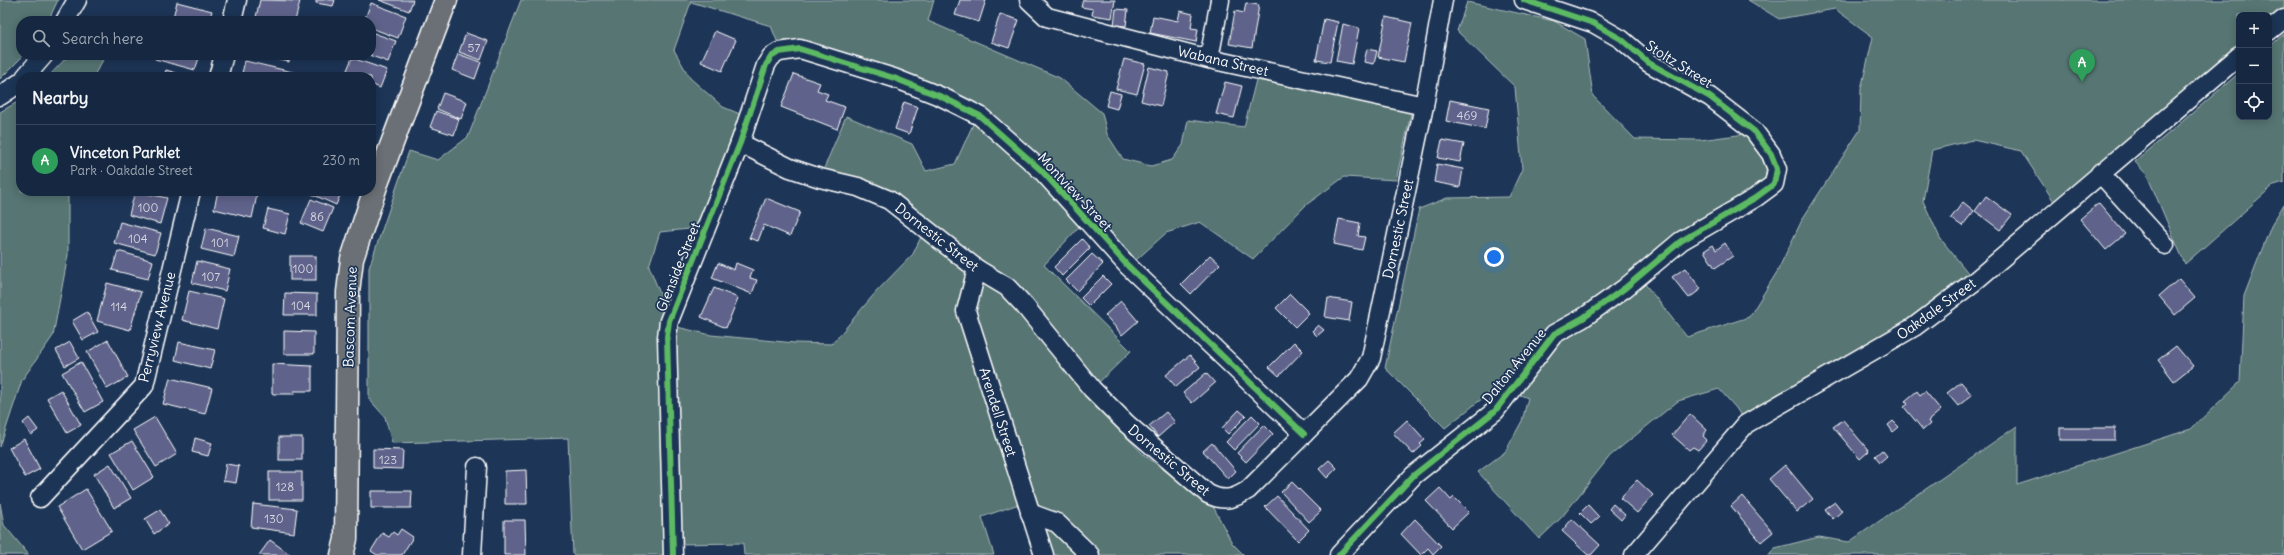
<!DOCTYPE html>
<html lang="en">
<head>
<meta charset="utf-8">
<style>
  body { margin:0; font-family:Delius,sans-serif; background:#1f3048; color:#f1f3f6 }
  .controls { position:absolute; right:12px; top:12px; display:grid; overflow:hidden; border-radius:8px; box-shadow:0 2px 10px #0003 }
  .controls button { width:36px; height:36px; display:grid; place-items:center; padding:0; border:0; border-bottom:1px solid #35445a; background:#162841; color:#f1f3f6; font:20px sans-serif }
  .you { position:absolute; left:1494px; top:257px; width:14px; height:14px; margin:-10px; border:3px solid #fff; border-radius:50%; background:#1a73e8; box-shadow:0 0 0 6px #1a73e833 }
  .badge { display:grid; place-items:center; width:26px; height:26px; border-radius:50%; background:#ff9aa2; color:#fff; font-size:13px; font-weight:700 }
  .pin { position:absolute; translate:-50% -33px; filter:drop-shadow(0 1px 2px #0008) }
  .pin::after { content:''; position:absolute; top:21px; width:14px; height:12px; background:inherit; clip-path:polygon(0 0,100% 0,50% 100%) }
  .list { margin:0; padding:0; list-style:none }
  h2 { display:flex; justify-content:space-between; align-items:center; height:52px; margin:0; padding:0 16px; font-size:17px }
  h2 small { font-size:13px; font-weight:400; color:#9ea6b1 }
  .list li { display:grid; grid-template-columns:26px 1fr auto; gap:12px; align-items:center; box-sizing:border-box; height:72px; padding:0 16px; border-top:1px solid #35445a }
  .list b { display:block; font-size:15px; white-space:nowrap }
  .list p { margin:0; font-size:13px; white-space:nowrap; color:#9ea6b1 }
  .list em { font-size:13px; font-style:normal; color:#9ea6b1 }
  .icon { flex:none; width:22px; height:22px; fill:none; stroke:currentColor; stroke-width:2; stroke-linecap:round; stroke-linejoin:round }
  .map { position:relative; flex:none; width:2284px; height:555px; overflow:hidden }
  .search { position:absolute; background:#162841; box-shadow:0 2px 10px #0003; left:16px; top:16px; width:360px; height:44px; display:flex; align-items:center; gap:10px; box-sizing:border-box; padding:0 14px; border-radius:16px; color:#9ea6b1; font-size:15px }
  .panel { position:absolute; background:#162841; box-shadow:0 2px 10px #0003; left:16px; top:72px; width:360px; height:124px; border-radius:16px }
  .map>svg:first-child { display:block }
  .green { fill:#577573; stroke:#abbab9 }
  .building { fill:#5e648b; stroke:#fff }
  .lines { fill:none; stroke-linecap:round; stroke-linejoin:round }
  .street-casing { stroke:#fff; stroke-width:21 }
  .primary-casing { stroke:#fff; stroke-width:25 }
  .street { stroke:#1d3557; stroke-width:18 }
  .primary { stroke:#6b6f75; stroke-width:22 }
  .cycleway-casing { stroke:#1d3557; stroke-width:8 }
  .cycleway { stroke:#5cba63; stroke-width:6 }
  .labels { text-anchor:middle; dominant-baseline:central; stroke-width:3.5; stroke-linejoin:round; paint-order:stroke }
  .number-label { font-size:12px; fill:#d7d8e2 }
  .street-label { font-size:14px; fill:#fff; stroke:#1d3557 }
</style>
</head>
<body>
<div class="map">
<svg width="2284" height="555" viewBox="0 0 2284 555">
  <rect width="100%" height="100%" fill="#1d3557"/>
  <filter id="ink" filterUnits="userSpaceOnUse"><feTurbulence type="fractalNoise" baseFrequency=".025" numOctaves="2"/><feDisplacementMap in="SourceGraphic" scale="8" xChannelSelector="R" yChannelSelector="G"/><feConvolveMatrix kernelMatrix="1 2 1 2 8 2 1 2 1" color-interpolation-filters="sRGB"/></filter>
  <g filter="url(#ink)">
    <g class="green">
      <polygon points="0,0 58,0 48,21 21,21 21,55 24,55 0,79"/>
      <polygon points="521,0 934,0 928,21 1060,78 1102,113 1107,134 1123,159 1151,166 1172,160 1183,145 1188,120 1244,127 1256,80 1412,109 1396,180 1344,177 1306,205 1253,259 1200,222 1166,233 1134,262 1090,215 1044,265 1131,351 1086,395 1143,454 1214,508 1232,543 1244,555 1051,555 1033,499 982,517 994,555 744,555 743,543 678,544 677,327 711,335 795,343 832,344 876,292 913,254 928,222 822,173 846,116 912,144 926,171 955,164 975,120 803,41 777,41 771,26 691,2 674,50 690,78 723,107 740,114 699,228 660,232 649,266 666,309 665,555 573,555 568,438 392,443 385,417 369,399 369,268 409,151 438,160 468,137"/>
      <polygon points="1748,0 2284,0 2284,17 2269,30 2269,15 2239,15 2239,55 2055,203 2021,151 1973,140 1932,150 1923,201 1940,238 1977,284 1921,331 1751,432 1736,408 1719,389 1678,401 1610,456 1562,517 1539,539 1478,472 1505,452 1522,421 1528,398 1498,386 1445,428 1385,368 1419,209 1447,198 1509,197 1522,169 1515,87 1457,31 1467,2 1554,21 1585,39 1593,96 1635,139 1700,140 1753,133 1768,155 1770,183 1641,279 1687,337 1749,317 1777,272 1803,218 1860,130 1861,89 1873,37 1835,9 1779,19"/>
      <polygon points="2284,34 2284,182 2274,185 2185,264 2147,175 2135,162 2239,73 2239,117 2269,117 2269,47"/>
      <polygon points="69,55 106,55 93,77 48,77"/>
      <polygon points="21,100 21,191 68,191 68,255 53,336 22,380 0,447 0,112"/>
      <polygon points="2284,204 2284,555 1768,555 1775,548 1819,537 1849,542 2017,426 2017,485 2191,429 2240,382 2244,296 2271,226"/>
      <polygon points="0,503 4,525 29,555 0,555"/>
    </g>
    <g class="building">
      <polygon points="260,0 300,1 295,21 272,21 256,17"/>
      <polygon points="316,0 335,0 333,6 316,3"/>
      <polygon points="379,0 413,0 409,11"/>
      <polygon points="960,0 986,0 979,22 955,15"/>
      <polygon points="1083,0 1115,0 1112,18 1092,15 1093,9 1081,7"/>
      <polygon points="177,2 212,11 209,21 172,21"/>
      <polygon points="371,3 406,16 398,38 371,28 371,21 364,21"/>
      <polygon points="1246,3 1259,5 1252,48 1229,44 1235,11 1244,13"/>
      <polygon points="1116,9 1128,10 1126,26 1114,25"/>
      <polygon points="1180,11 1193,14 1191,28 1198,29 1196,42 1150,33 1153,16 1178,21"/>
      <polygon points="1000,14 1019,20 1009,48 991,42"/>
      <polygon points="1386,17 1412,23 1404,62 1378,57"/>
      <polygon points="1324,19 1338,22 1330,62 1316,60"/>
      <polygon points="1343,24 1359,28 1352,64 1336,61"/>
      <polygon points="715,31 736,40 722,71 701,62"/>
      <polygon points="371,32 396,41 388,62 369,55 371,55"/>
      <polygon points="466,33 488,41 481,60 459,52"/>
      <polygon points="1367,49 1377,51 1374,64 1364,62"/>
      <polygon points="458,54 481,62 475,79 452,70"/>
      <polygon points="156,55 200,55 195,70 155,59"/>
      <polygon points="259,55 290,55 289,62"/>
      <polygon points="352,58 387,70 380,88 371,84 371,77 352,77 345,75"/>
      <polygon points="1124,59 1145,64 1137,94 1116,89"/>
      <polygon points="245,61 301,74 300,77 241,77"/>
      <polygon points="1149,67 1169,72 1161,106 1141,101"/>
      <polygon points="166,70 189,77 164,77"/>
      <polygon points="794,74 820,83 817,90 828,94 825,100 845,107 837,129 781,107"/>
      <polygon points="1225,82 1242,86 1234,118 1216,114"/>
      <polygon points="1110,91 1121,94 1117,109 1106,106"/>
      <polygon points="443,93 467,102 461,119 437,109"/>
      <polygon points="1450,100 1489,108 1485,129 1446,121"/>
      <polygon points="904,102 918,107 909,134 895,129"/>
      <polygon points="436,111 459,119 454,135 430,127"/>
      <polygon points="1442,140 1464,144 1460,162 1438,158"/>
      <polygon points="1437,164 1463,169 1460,187 1434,182"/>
      <polygon points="135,191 167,198 160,224 129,215"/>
      <polygon points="218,191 242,191 257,195 252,218 214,209"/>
      <polygon points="305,191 342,191 336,205"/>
      <polygon points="1986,196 2012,215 2000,230 1975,211"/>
      <polygon points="766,198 800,212 790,236 764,225 758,241 749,238"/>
      <polygon points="311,199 333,208 323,232 301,223"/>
      <polygon points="1963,202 1974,211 1962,226 1951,218"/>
      <polygon points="2099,203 2125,234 2106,250 2080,219"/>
      <polygon points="268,209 290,214 285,234 263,228"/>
      <polygon points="1339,219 1360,223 1358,236 1365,237 1362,250 1334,244"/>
      <polygon points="120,222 161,233 155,254 114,243"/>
      <polygon points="206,228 239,236 234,257 201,249"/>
      <polygon points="1082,239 1090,248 1062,276 1054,267"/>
      <polygon points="1725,243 1733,256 1715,268 1704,251 1713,245 1716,250"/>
      <polygon points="118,251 153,261 148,279 112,270"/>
      <polygon points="1092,254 1103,264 1077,291 1066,280"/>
      <polygon points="1210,255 1220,264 1191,294 1181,284"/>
      <rect x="290" y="256" width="26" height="24"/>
      <polygon points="197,261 230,269 225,291 192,283"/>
      <polygon points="718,263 734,270 736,263 753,270 750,278 757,280 752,294 712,278"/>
      <polygon points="1685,268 1701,289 1689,298 1672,277"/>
      <polygon points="1103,276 1111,284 1089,306 1081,298"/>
      <polygon points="2179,279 2195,298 2175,315 2159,296"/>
      <polygon points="107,283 141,292 130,330 97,321"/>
      <polygon points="714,288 738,298 726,328 701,317"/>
      <polygon points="189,291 224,299 217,329 182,320"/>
      <polygon points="285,293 317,294 317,315 284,315"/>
      <polygon points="1290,294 1309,313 1295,327 1276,308"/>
      <polygon points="1328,298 1352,302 1349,321 1325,317"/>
      <polygon points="1121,301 1138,321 1122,335 1105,315"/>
      <polygon points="87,312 98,332 83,340 72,321"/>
      <polygon points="1318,325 1324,330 1317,336 1312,331"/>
      <polygon points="284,331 314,332 314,354 284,354"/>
      <polygon points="108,340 128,377 107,389 87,352"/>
      <polygon points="70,342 79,358 65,366 56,350"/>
      <polygon points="179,342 215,350 210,369 175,360"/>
      <polygon points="1294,342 1303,351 1279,376 1269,367"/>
      <polygon points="2176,346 2193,366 2174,381 2158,360"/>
      <polygon points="1190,355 1200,367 1176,387 1166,375"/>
      <polygon points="81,362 103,402 85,412 62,373"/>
      <polygon points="272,364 312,366 312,391 294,391 294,394 272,394"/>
      <polygon points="1206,373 1215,383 1192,403 1183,393"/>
      <polygon points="170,378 212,388 205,414 163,404"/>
      <polygon points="1961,382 1972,395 1958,406 1947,393"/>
      <polygon points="61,390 81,425 67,433 47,398"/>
      <polygon points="1917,391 1920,395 1925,391 1941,410 1928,421 1930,424 1923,430 1904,407 1908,404 1905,401"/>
      <polygon points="1239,410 1246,416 1228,434 1222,428"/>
      <polygon points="1166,412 1175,422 1158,437 1149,426"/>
      <polygon points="1690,414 1707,430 1703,436 1707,440 1698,450 1693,447 1689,450 1672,435"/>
      <polygon points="1252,415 1260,423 1234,450 1226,442"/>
      <polygon points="155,417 177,454 156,467 133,430"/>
      <polygon points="29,418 38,430 31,435 23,423"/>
      <polygon points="1407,420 1425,440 1420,444 1422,446 1413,454 1393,433"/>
      <polygon points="1843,420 1869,451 1860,459 1833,427"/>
      <polygon points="1893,421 1899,427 1893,432 1888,425"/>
      <polygon points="1264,425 1273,434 1246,462 1237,453"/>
      <rect x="2060" y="428" width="55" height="12"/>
      <rect x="279" y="437" width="23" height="23"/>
      <polygon points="195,438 212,443 208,456 192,452"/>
      <polygon points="24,439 40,469 25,477 9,448"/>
      <polygon points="132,441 154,477 133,490 111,453"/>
      <polygon points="1212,443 1236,471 1228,479 1203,451"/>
      <polygon points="373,449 403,450 402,469 373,468"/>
      <polygon points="1882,450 1887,456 1880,462 1875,456"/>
      <polygon points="1329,460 1337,468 1327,478 1319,469"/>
      <polygon points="110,464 131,498 114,508 94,474"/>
      <polygon points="226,464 239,466 236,483 223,481"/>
      <polygon points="1785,465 1813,499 1797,512 1769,479"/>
      <polygon points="526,470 527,504 505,504 505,471"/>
      <rect x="269" y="472" width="33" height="28"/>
      <polygon points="1637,480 1653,495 1637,513 1620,498"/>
      <polygon points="1292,482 1321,511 1309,522 1281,492"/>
      <polygon points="1440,488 1451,500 1454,497 1469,512 1452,528 1426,501"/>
      <polygon points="86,489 112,531 82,549 57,507"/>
      <polygon points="371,491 412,491 411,508 371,508"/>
      <polygon points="1277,496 1309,530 1298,541 1265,507"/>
      <polygon points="1742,496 1773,532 1761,542 1731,506"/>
      <polygon points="1835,502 1842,511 1833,519 1825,509"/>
      <polygon points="253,504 297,509 294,533 251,527"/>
      <polygon points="1613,504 1625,515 1621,520 1609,509"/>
      <polygon points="1588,505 1599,517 1591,524 1580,513"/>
      <polygon points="160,510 169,524 154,534 145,519"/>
      <polygon points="1415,519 1441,546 1433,554 1428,548 1421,555 1401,534"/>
      <polygon points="1572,519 1600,545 1591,555 1588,555 1562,531"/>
      <polygon points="504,520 525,520 526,555 504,555"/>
      <polygon points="401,529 413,537 402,555 377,555 371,551 382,533 389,537 393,532 397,535"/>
      <polygon points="270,540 291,555 259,555"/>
    </g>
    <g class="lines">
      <defs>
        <g id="street">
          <polyline points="1029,0 1047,17 1209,59 1424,106"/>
          <polyline points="65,21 77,0"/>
          <polyline points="232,21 237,0"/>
          <polyline points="2269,31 2284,19"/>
          <polyline points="1209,59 1220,0"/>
          <polyline points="25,77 44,55"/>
          <polyline points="218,77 224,55"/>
          <polyline points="0,96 21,82"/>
          <path d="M 740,143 L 790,168 L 820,178 L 858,187 L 889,200 L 977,269 L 1007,287 L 1024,305 L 1092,389 L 1127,424 L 1208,494 C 1224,502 1234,499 1248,490 L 1359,379 L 1371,358 L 1424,106 L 1443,0"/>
          <polyline points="2100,173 2165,245"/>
          <polyline points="977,269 966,311 1044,555"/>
          <polyline points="40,498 144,386 191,191"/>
          <polyline points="1030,513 1057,523 1090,555"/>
          <polyline points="472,555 477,467"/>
          <polyline points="673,555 667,337 669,321 740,143 766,65 771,57 779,52 800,49 894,78 942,97 980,116 1042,171 1128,266 1304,434"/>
          <polyline points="1339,555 1414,475 1495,411 1554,334 1583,318 1625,288 1681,241 1755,198 1774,184 1777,169 1771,154 1754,131 1710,97 1649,63 1621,39 1593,23 1524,0"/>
          <polyline points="1634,555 1746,424 1914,327 1975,281 2239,56"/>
        </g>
        <polyline id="primary" points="342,555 346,539 348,292 352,259 376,186 446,0"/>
      </defs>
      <use href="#street" class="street-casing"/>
      <use href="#primary" class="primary-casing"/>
      <use href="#street" class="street"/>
      <use href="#primary" class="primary"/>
      <defs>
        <g id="cycleway">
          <polyline points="673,555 667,337 669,321 740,143 766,65 771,57 779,52 800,49 894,78 942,97 980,116 1042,171 1128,266 1304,434"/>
          <polyline points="1339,555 1414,475 1495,411 1554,334 1583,318 1625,288 1681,241 1755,198 1774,184 1777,169 1771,154 1754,131 1710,97 1649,63 1621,39 1593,23 1524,0"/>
        </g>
      </defs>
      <use href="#cycleway" class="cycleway-casing"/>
      <use href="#cycleway" class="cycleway"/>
    </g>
  </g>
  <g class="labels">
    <g class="number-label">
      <text x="474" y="47">57</text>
      <text x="1467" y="115">469</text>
      <text x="148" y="207">100</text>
      <text x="317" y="216">86</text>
      <text x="138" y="238">104</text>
      <text x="220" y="242">101</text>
      <text x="303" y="268">100</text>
      <text x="211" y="276">107</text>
      <text x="301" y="305">104</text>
      <text x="119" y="306">114</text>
      <text x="388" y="459">123</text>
      <text x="285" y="486">128</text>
      <text x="274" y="518">130</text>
    </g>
    <g class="street-label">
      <text transform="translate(1223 61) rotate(13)">Wabana Street</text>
      <text transform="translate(1679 64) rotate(32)">Stoltz Street</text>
      <text transform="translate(1075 192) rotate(47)">Montview Street</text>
      <text transform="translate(1398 229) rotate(-78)">Dornestic Street</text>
      <text transform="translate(937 237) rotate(38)">Dornestic Street</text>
      <text transform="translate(678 267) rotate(-68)">Glenside Street</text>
      <text transform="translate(1936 309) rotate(-36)">Oakdale Street</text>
      <text transform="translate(350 317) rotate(-88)">Bascom Avenue</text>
      <text transform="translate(157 327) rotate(-76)">Perryview Avenue</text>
      <text transform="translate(1514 366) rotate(-51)">Dalton Avenue</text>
      <text transform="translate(998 412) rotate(72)">Arendell Street</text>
      <text transform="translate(1169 460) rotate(40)">Dornestic Street</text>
    </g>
  </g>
</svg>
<div class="controls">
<button>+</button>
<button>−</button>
<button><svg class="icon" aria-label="locate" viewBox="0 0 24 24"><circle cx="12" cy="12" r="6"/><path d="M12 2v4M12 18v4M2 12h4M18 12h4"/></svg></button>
</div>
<div class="you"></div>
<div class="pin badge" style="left:2082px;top:82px;background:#2e9e5b">A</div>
<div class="search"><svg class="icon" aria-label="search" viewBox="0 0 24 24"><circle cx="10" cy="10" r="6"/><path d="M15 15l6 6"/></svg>Search here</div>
<section class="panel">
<h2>Nearby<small></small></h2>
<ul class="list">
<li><span class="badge" style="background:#2e9e5b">A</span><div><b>Vinceton Parklet</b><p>Park · Oakdale Street</p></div><em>230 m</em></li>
</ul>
</section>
</div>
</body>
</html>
